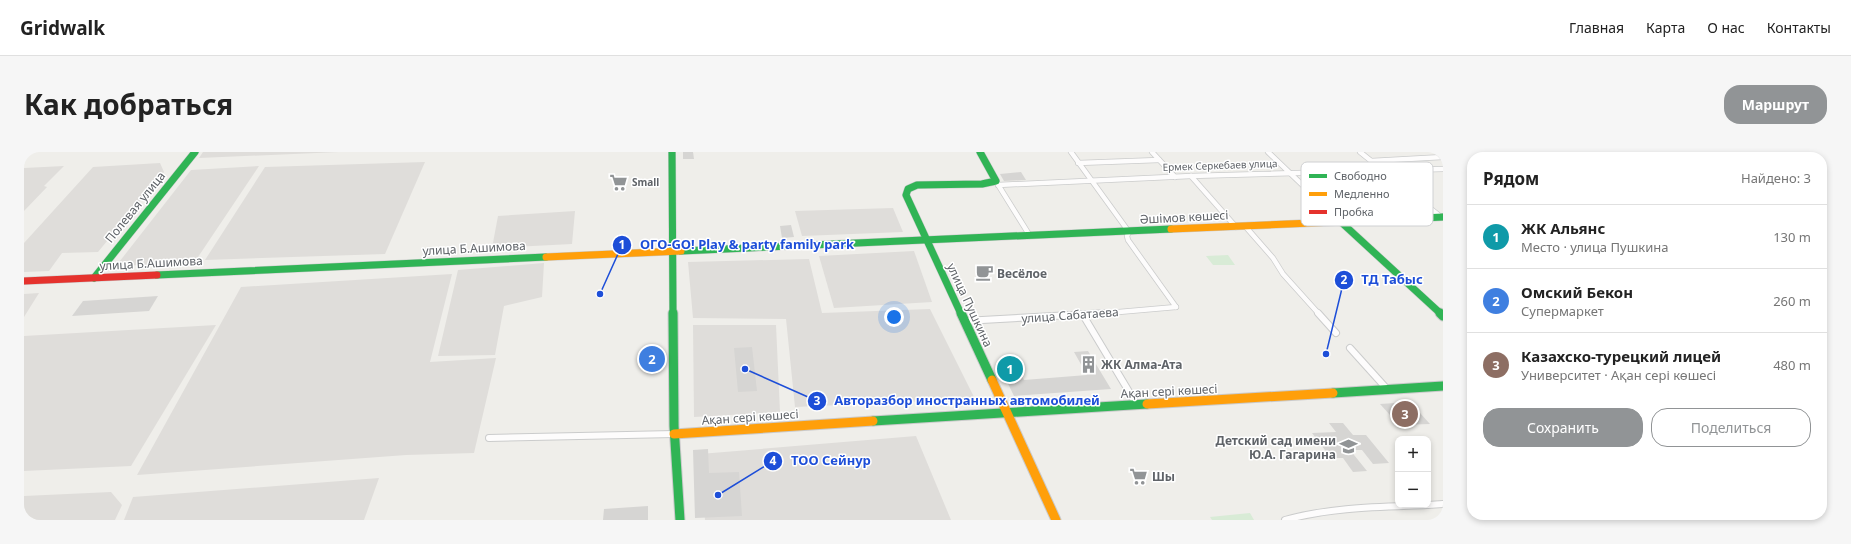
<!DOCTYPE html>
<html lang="ru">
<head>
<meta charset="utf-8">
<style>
  body { margin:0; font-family:"Noto Sans",sans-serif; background:#f6f6f6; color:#222 }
  .controls { position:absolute; right:12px; bottom:12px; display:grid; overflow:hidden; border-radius:8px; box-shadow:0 2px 6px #0003 }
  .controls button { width:36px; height:36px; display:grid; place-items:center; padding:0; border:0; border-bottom:1px solid #e0e0e0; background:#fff; color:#222; font:20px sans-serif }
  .you { position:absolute; left:870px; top:165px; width:14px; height:14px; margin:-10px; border:3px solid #fff; border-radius:50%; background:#1a73e8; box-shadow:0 0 0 6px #1a73e833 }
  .badge { display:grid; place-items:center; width:26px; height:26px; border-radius:50%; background:#919496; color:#fff; font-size:13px; font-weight:700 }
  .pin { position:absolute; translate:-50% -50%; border:2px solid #fff; box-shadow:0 1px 4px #0006 }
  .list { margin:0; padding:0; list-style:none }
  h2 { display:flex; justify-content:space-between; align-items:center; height:52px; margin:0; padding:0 16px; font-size:17px }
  h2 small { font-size:13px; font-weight:400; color:#767676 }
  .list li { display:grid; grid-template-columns:26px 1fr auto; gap:12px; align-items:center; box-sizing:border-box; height:64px; padding:0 16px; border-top:1px solid #e0e0e0 }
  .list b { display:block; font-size:15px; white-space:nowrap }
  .list p { margin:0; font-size:13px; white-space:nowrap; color:#767676 }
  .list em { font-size:13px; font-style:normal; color:#767676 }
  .actions { display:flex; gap:8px; padding:12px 16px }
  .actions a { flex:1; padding:9px 0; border:1px solid #919496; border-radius:16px; text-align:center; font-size:14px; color:#919496 }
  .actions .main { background:#919496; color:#fff }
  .map { position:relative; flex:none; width:1419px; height:368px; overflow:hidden; border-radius:16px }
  header { display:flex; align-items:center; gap:24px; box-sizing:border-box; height:56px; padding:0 20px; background:#fff; border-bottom:1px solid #e0e0e0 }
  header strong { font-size:19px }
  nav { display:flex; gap:22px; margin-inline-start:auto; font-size:14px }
  .intro { display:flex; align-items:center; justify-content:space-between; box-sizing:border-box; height:96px; padding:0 24px }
  h1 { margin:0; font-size:28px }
  .button { padding:10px 18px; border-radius:16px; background:#919496; color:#fff; font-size:14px; font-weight:700 }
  main { display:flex; gap:24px; padding:0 24px }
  aside { flex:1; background:#fff; border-radius:16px; box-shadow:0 2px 6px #0003 }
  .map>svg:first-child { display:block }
  .industrial { fill:#dfddda }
  .green { fill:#d8ebd6 }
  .building { fill:#d6d5d3 }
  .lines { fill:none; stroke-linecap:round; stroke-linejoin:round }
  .street-far1-casing { stroke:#cbcccc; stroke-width:6 }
  .street-casing { stroke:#cbcccc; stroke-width:8 }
  .fast-far1-casing { stroke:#cacacb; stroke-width:8 }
  .fast-casing { stroke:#cacacb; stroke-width:11 }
  .slow-far1-casing { stroke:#cacacb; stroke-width:8 }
  .slow-casing { stroke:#cacacb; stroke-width:11 }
  .jam-casing { stroke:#cacacb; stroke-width:8 }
  .street-far1 { stroke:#fdfcfc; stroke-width:4.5 }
  .street { stroke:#fdfcfc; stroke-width:6 }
  .fast-far1 { stroke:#30b455; stroke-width:7 }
  .fast { stroke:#30b455; stroke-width:9 }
  .slow-far1 { stroke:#ff9f0a; stroke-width:7 }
  .slow { stroke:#ff9f0a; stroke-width:9 }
  .jam { stroke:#e5322d; stroke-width:7 }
  .labels { text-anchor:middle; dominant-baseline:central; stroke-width:3; stroke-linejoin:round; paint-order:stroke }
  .far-street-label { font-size:10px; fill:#5f6368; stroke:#fff }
  .far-poi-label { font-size:10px; font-weight:bold; fill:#5f6368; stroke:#fff; text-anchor:start }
  .street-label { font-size:12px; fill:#5f6368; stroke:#fff }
  .poi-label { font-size:12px; font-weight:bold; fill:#5f6368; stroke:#fff; text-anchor:start }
  .key { fill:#fff; stroke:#cfd0d2; stroke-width:1 }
  .key-label { font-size:11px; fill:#5f6368 }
  .leader { fill:none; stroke:#1d4ed8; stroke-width:1.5 }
  .callout-dot { fill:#1d4ed8; stroke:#fff; stroke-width:1.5 }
  .mark-label { font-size:12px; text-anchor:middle; font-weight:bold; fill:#fff }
  .callout-label { font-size:13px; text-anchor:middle; font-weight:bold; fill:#1d4ed8; stroke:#fff; stroke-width:3; stroke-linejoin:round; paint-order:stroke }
</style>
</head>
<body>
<header>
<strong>Gridwalk</strong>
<nav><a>Главная</a><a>Карта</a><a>О нас</a><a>Контакты</a></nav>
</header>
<div class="intro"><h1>Как добраться</h1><a class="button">Маршрут</a></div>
<main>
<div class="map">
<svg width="1419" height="368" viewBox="0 0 1419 368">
  <rect width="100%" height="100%" fill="#efeeea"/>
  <g class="industrial">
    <polygon points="179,0 315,0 175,6"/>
    <polygon points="401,10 361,102 181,108 241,15"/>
    <polygon points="136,11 140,20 74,100 38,101 25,119 0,120 0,91 69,15"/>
    <polygon points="40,14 20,34 23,35 0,59 0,16"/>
    <polygon points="235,14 170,111 92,114 167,18"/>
    <polygon points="869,56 879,80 778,84 771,59"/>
    <polygon points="551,59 548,92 468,96 474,64"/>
    <polygon points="890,99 908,150 810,156 795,104"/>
    <polygon points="785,107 798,161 906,157 951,247 771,255 762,167 669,166 664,110"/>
    <polygon points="520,111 518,145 480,154 471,203 414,204 434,118"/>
    <polygon points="428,122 406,210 472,206 450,301 382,303 113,323 217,135"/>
    <polygon points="15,141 0,165 0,142"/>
    <polygon points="192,173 107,314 0,319 0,184"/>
    <polygon points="669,173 752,173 756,260 670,265"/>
    <polygon points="892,284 927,368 681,368 676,302"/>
    <polygon points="355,326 340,368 100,368 109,345"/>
    <polygon points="87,340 98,353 91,368 0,368 0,344"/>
  </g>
  <g class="green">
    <polygon points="1204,103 1211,113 1189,113 1182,104"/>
    <polygon points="1226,361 1230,368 1188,368 1186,365"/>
  </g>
  <g class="building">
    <polygon points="659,0 669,0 670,7 659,7"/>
    <polygon points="997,20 1002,28 980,29 976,22"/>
    <polygon points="767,73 770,85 758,86 756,74"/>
    <polygon points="134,144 125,159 48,164 59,149"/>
    <polygon points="728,195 733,239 714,240 710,196"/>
    <polygon points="1064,199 1087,237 990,244 973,209 990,207 1000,228 1063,223 1050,200"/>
    <polygon points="1386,250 1406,272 1375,273 1356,252"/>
    <polygon points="1305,271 1319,271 1329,283 1342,283 1365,311 1349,312 1338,298 1326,298 1343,319 1329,320 1319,306 1307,306 1288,281 1312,280"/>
    <polygon points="684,297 685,321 715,320 718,364 671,366 669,298"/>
    <polygon points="624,354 624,368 579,368 580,357"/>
  </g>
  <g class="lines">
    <defs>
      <g id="street-far1">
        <polyline points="1047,0 1105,80 1103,84 1104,88 1152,155"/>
        <polyline points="1128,0 1151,25"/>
        <polyline points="1244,0 1317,70"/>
        <polyline points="1336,0 1417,65"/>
        <polyline points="1347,9 1419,5"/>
        <polyline points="1054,11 1135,8"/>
        <polyline points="1167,24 1212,75"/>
        <polyline points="973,31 1006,84"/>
        <polyline points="974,33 1167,24 1419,17"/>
        <polyline points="1221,74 1249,106 1259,122 1295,162"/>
        <polyline points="1072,162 1152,155"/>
      </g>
      <g id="street">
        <polyline points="1294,161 1312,181"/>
        <polyline points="1059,163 1113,253"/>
        <polyline points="940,169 1084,161"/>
        <polyline points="1326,196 1363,237"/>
        <polyline points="465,286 650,282"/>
        <polyline points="1404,353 1419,352"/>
        <path d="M 1261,368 C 1308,355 1355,355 1403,353"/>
      </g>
      <g id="fast-far1">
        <polyline points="648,0 649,162"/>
        <polyline points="1336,69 1419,65"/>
        <polyline points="1317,70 1417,162"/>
        <polyline points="657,99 1147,77"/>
        <polyline points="133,123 522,105"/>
        <polyline points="70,126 171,0"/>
        <polyline points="937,162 882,43 884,37 893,33 958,32 972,29 956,0"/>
      </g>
      <g id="fast">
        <polyline points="649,161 650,274 656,368"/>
        <polyline points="937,161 968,228"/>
        <polyline points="1416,161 1419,164"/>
        <polyline points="1309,241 1419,234"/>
        <polyline points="849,269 1123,252"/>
      </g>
      <g id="slow-far1">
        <polyline points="1147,77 1336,69"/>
        <polyline points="522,105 657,99"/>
      </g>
      <g id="slow">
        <polyline points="968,228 1032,368"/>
        <polyline points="1123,252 1309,241"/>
        <polyline points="650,282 849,269"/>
      </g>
      <polyline id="jam" points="0,129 133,123"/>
    </defs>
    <use href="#street-far1" class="street-far1-casing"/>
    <use href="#street" class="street-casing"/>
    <use href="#fast-far1" class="fast-far1-casing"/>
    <use href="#fast" class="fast-casing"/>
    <use href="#slow-far1" class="slow-far1-casing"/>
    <use href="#slow" class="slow-casing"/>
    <use href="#jam" class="jam-casing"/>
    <use href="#street-far1" class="street-far1"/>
    <use href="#street" class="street"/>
    <use href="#fast-far1" class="fast-far1"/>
    <use href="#fast" class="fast"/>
    <use href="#slow-far1" class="slow-far1"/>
    <use href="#slow" class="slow"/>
    <use href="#jam" class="jam"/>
  </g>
  <defs>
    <symbol id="supermarket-bare" viewBox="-9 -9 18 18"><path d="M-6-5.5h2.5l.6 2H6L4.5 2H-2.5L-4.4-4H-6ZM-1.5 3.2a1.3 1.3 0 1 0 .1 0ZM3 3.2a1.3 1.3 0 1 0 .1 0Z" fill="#919496" stroke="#fff" stroke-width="2.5" paint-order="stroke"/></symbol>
    <symbol id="cafe-bare" viewBox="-9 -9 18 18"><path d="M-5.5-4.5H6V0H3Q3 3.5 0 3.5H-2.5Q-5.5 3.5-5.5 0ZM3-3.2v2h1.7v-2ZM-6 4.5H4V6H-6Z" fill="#919496" stroke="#fff" stroke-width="2.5" paint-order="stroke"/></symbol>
    <symbol id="building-bare" viewBox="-9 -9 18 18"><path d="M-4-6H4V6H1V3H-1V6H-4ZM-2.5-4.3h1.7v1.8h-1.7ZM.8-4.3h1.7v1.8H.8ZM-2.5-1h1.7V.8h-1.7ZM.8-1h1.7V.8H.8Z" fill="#919496" stroke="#fff" stroke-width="2.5" paint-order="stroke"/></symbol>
    <symbol id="school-bare" viewBox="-9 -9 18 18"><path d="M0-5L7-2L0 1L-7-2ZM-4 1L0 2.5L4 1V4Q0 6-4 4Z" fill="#919496" stroke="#fff" stroke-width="2.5" paint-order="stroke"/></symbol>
  </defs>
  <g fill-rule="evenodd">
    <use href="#supermarket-bare" x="582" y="18" width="25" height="25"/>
    <use href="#cafe-bare" x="948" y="108" width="25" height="25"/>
    <use href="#building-bare" x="1052" y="200" width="25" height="25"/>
    <use href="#school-bare" x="1312" y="282" width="25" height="25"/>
    <use href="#supermarket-bare" x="1102" y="312" width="25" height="25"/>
  </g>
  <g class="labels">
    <g class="far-street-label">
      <text transform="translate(1196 13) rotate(-2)">Ермек Серкебаев улица</text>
    </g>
    <g class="far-poi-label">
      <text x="608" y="30">Small</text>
    </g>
    <g class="street-label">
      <text transform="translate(111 55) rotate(-51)">Полевая улица</text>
      <text transform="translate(1160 65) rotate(-3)">Әшімов көшесі</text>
      <text transform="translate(450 96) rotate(-3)">улица Б.Ашимова</text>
      <text transform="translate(127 111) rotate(-3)">улица Б.Ашимова</text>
      <text transform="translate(946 153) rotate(65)">улица Пушкина</text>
      <text transform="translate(1046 163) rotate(-4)">улица Сабатаева</text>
      <text transform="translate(1145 239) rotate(-3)">Ақан сері көшесі</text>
      <text transform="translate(726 265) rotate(-4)">Ақан сері көшесі</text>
    </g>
    <g class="poi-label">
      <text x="973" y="121">Весёлое</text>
      <text x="1077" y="212">ЖК Алма-Ата</text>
      <text x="1312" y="288" text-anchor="end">Детский сад имени<tspan x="1312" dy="14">Ю.А. Гагарина</tspan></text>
      <text x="1128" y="324">Шы</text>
    </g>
  </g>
  <rect x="1277" y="10" width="132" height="64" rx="6" class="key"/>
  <rect x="1285" y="22" width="18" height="4" fill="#30b455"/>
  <rect x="1285" y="40" width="18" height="4" fill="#ff9f0a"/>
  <rect x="1285" y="58" width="18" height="4" fill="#e5322d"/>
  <g class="key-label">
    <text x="1310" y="28">Свободно</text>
    <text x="1310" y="46">Медленно</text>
    <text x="1310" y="64">Пробка</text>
  </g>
  <path class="leader" d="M576 142L598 93M1302 202L1320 128M721 217L793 249M694 343L749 309"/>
  <g class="callout-dot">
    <circle cx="576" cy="142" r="4"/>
    <circle cx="1302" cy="202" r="4"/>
    <circle cx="721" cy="217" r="4"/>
    <circle cx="694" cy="343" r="4"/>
    <circle cx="598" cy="93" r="10"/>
    <circle cx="1320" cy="128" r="10"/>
    <circle cx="793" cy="249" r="10"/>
    <circle cx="749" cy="309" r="10"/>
  </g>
  <g class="mark-label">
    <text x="598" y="97">1</text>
    <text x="1320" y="132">2</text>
    <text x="793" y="253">3</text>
    <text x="749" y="313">4</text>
  </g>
  <g class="callout-label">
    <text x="723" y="97">ОГО-GO! Play &amp; party family park</text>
    <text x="1368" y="132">ТД Табыс</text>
    <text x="943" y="253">Авторазбор иностранных автомобилей</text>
    <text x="807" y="313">ТОО Сейнур</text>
  </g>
</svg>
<div class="controls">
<button>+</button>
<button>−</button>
</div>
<div class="you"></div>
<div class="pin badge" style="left:986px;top:217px;background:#0f9aa8">1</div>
<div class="pin badge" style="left:628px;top:207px;background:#3f7fe0">2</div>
<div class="pin badge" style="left:1381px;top:262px;background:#8d6e63">3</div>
</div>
<aside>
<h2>Рядом<small>Найдено: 3</small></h2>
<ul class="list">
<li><span class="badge" style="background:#0f9aa8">1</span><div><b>ЖК Альянс</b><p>Место · улица Пушкина</p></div><em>130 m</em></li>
<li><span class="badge" style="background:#3f7fe0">2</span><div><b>Омский Бекон</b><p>Супермаркет</p></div><em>260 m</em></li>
<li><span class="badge" style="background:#8d6e63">3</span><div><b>Казахско-турецкий лицей</b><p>Университет · Ақан сері көшесі</p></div><em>480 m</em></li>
</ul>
<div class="actions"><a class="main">Сохранить</a><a>Поделиться</a></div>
</aside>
</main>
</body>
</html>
